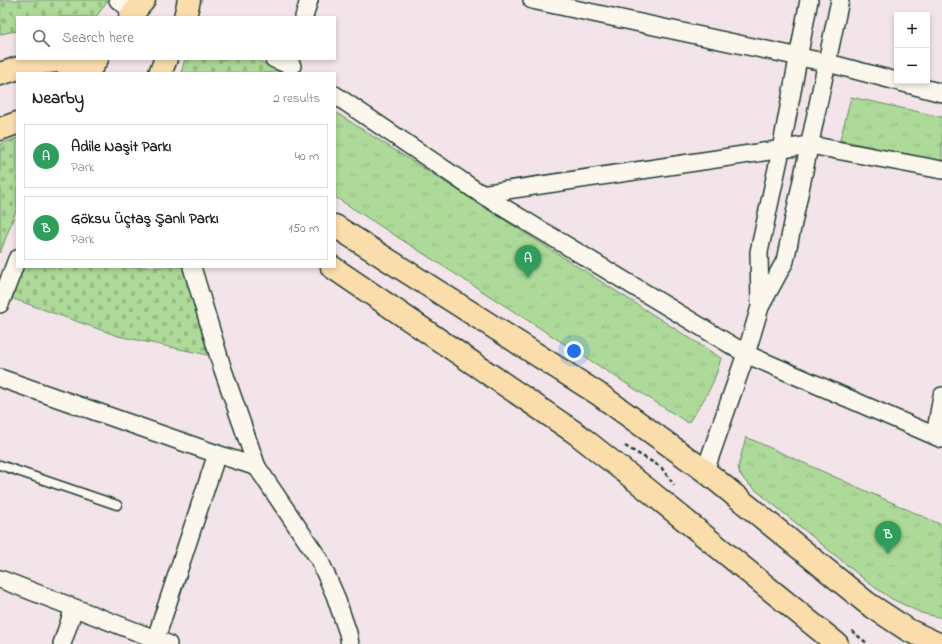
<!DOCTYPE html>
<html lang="en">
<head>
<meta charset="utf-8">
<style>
  body { margin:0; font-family:"Indie Flower",sans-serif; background:#f6f6f6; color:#202124 }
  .controls { position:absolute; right:12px; top:12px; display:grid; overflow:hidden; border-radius:0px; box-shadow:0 2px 6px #0003 }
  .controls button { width:36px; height:36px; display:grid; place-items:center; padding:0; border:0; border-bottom:1px solid #e0e0e0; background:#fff; color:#202124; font:20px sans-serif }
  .you { position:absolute; left:574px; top:351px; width:14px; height:14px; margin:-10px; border:3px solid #fff; border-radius:50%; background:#1a73e8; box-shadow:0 0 0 6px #1a73e833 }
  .badge { display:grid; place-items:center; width:26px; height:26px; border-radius:50%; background:#c8321e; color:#fff; font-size:13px; font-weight:700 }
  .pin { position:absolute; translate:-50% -33px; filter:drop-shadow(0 1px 2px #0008) }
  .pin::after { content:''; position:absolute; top:21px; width:14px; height:12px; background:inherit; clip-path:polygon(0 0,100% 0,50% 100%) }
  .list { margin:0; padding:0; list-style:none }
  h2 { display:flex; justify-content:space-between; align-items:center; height:52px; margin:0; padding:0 16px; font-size:17px }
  h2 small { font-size:13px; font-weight:400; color:#757577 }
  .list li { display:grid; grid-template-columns:26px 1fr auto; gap:12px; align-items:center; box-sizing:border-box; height:64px; margin:0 8px 8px; padding:0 8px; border:1px solid #e0e0e0; border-radius:0px }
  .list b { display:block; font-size:15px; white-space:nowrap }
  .list p { margin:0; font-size:13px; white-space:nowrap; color:#757577 }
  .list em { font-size:13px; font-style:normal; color:#757577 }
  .icon { flex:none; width:22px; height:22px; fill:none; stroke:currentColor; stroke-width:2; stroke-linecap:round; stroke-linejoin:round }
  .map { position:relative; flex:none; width:942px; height:644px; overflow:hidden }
  .search { position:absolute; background:#fff; box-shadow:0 2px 6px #0003; left:16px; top:16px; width:320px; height:44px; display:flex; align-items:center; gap:10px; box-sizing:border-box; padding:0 14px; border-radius:0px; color:#757577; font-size:15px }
  .panel { position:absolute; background:#fff; box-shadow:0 2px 6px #0003; left:16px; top:72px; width:320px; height:196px; border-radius:0px }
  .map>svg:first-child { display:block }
  .cemetery { fill:url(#cemetery-stones); stroke:#668c66 }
  .park { fill:url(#park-tufts); stroke:#668c66 }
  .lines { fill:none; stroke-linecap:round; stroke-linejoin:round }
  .lane-casing { stroke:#1f3d34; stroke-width:11 }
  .street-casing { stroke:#1f3d34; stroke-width:20 }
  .primary-casing { stroke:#1f3d34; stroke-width:25 }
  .path { stroke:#1f3d34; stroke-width:2.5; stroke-dasharray:4 3; stroke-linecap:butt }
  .lane { stroke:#fbf7ec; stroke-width:8 }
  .street { stroke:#fbf7ec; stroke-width:17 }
  .primary { stroke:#fbddab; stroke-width:22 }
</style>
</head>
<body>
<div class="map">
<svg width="942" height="644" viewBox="0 0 942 644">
  <defs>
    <pattern id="cemetery-stones" width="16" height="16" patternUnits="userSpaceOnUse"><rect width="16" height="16" fill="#adda98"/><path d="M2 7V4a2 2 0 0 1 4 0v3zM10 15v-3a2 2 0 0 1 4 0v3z" fill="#94bc84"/></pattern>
    <pattern id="park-tufts" width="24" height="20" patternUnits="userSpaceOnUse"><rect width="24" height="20" fill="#adda98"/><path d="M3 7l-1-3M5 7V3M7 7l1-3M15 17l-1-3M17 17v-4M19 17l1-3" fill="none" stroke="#94bc84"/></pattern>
  </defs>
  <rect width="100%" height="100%" fill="#f2e4e9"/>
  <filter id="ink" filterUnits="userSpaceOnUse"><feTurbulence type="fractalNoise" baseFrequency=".025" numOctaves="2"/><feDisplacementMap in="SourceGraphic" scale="8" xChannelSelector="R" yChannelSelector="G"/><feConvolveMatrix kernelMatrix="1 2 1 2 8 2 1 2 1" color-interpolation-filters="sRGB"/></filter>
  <g filter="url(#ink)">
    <g class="cemetery">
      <polygon points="0,0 108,0 96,17 17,17 17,31 0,34"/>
      <polygon points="185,59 256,59 281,73 181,73"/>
      <polygon points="17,138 17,208 0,253 0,144"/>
      <polygon points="23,267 184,267 208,355 118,336 11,298"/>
    </g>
    <g class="park">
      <polygon points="851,97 942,117 942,163 840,140"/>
      <path d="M 335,112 L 721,358 C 715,384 703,402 688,423 L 335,197 Z"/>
      <polygon points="746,437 942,525 942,618 921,613 892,599 870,584 746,482 740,474 738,467"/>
    </g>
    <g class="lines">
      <defs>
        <polyline id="lane" points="0,465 117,505"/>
        <g id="street">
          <polyline points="118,0 134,12"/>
          <polyline points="532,0 828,63 942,93"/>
          <polyline points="304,17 309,0"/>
          <polyline points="274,59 292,66"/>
          <polyline points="335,95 481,194 746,354 942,439"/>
          <polyline points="481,194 810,145 942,170"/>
          <polyline points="192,267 222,367 257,467 319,559 335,595 348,633 350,644"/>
          <polyline points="0,304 17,259"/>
          <polyline points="760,304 759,252 781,150 809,0"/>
          <polyline points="0,378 217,454"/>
          <polyline points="935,436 942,396"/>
          <polyline points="705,471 746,354 760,307 785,261 840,0"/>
          <polyline points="0,579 168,644"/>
          <polyline points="62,644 74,608"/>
          <polyline points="154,644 217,454 257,467"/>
        </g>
        <g id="primary">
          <polyline points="130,17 144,0"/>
          <polyline points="185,17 189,0"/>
          <polyline points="160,73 166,59"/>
          <polyline points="0,74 31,64 58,61 90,69 97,59"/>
          <polyline points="0,129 17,123"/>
          <polyline points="335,226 600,395 705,471 867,603 908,630 938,644"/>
          <polyline points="332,267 577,434 648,490 837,644"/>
        </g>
      </defs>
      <use href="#lane" class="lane-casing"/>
      <use href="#street" class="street-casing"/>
      <use href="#primary" class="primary-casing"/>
      <g class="path">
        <polyline points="625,446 661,467 674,485"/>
        <polyline points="852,631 868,644"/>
      </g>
      <use href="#lane" class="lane"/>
      <use href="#street" class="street"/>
      <use href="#primary" class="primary"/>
    </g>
  </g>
</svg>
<div class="controls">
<button>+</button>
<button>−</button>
</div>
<div class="you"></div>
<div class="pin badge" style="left:528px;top:278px;background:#2e9e5b">A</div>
<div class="pin badge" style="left:888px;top:554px;background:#2e9e5b">B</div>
<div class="search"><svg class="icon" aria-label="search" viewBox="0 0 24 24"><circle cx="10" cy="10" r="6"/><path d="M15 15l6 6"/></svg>Search here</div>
<section class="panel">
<h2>Nearby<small>2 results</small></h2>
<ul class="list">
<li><span class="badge" style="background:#2e9e5b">A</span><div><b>Adile Naşit Parkı</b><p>Park</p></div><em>40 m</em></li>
<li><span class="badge" style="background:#2e9e5b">B</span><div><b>Göksu Üçtaş Şanlı Parkı</b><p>Park</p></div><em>150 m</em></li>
</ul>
</section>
</div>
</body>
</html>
